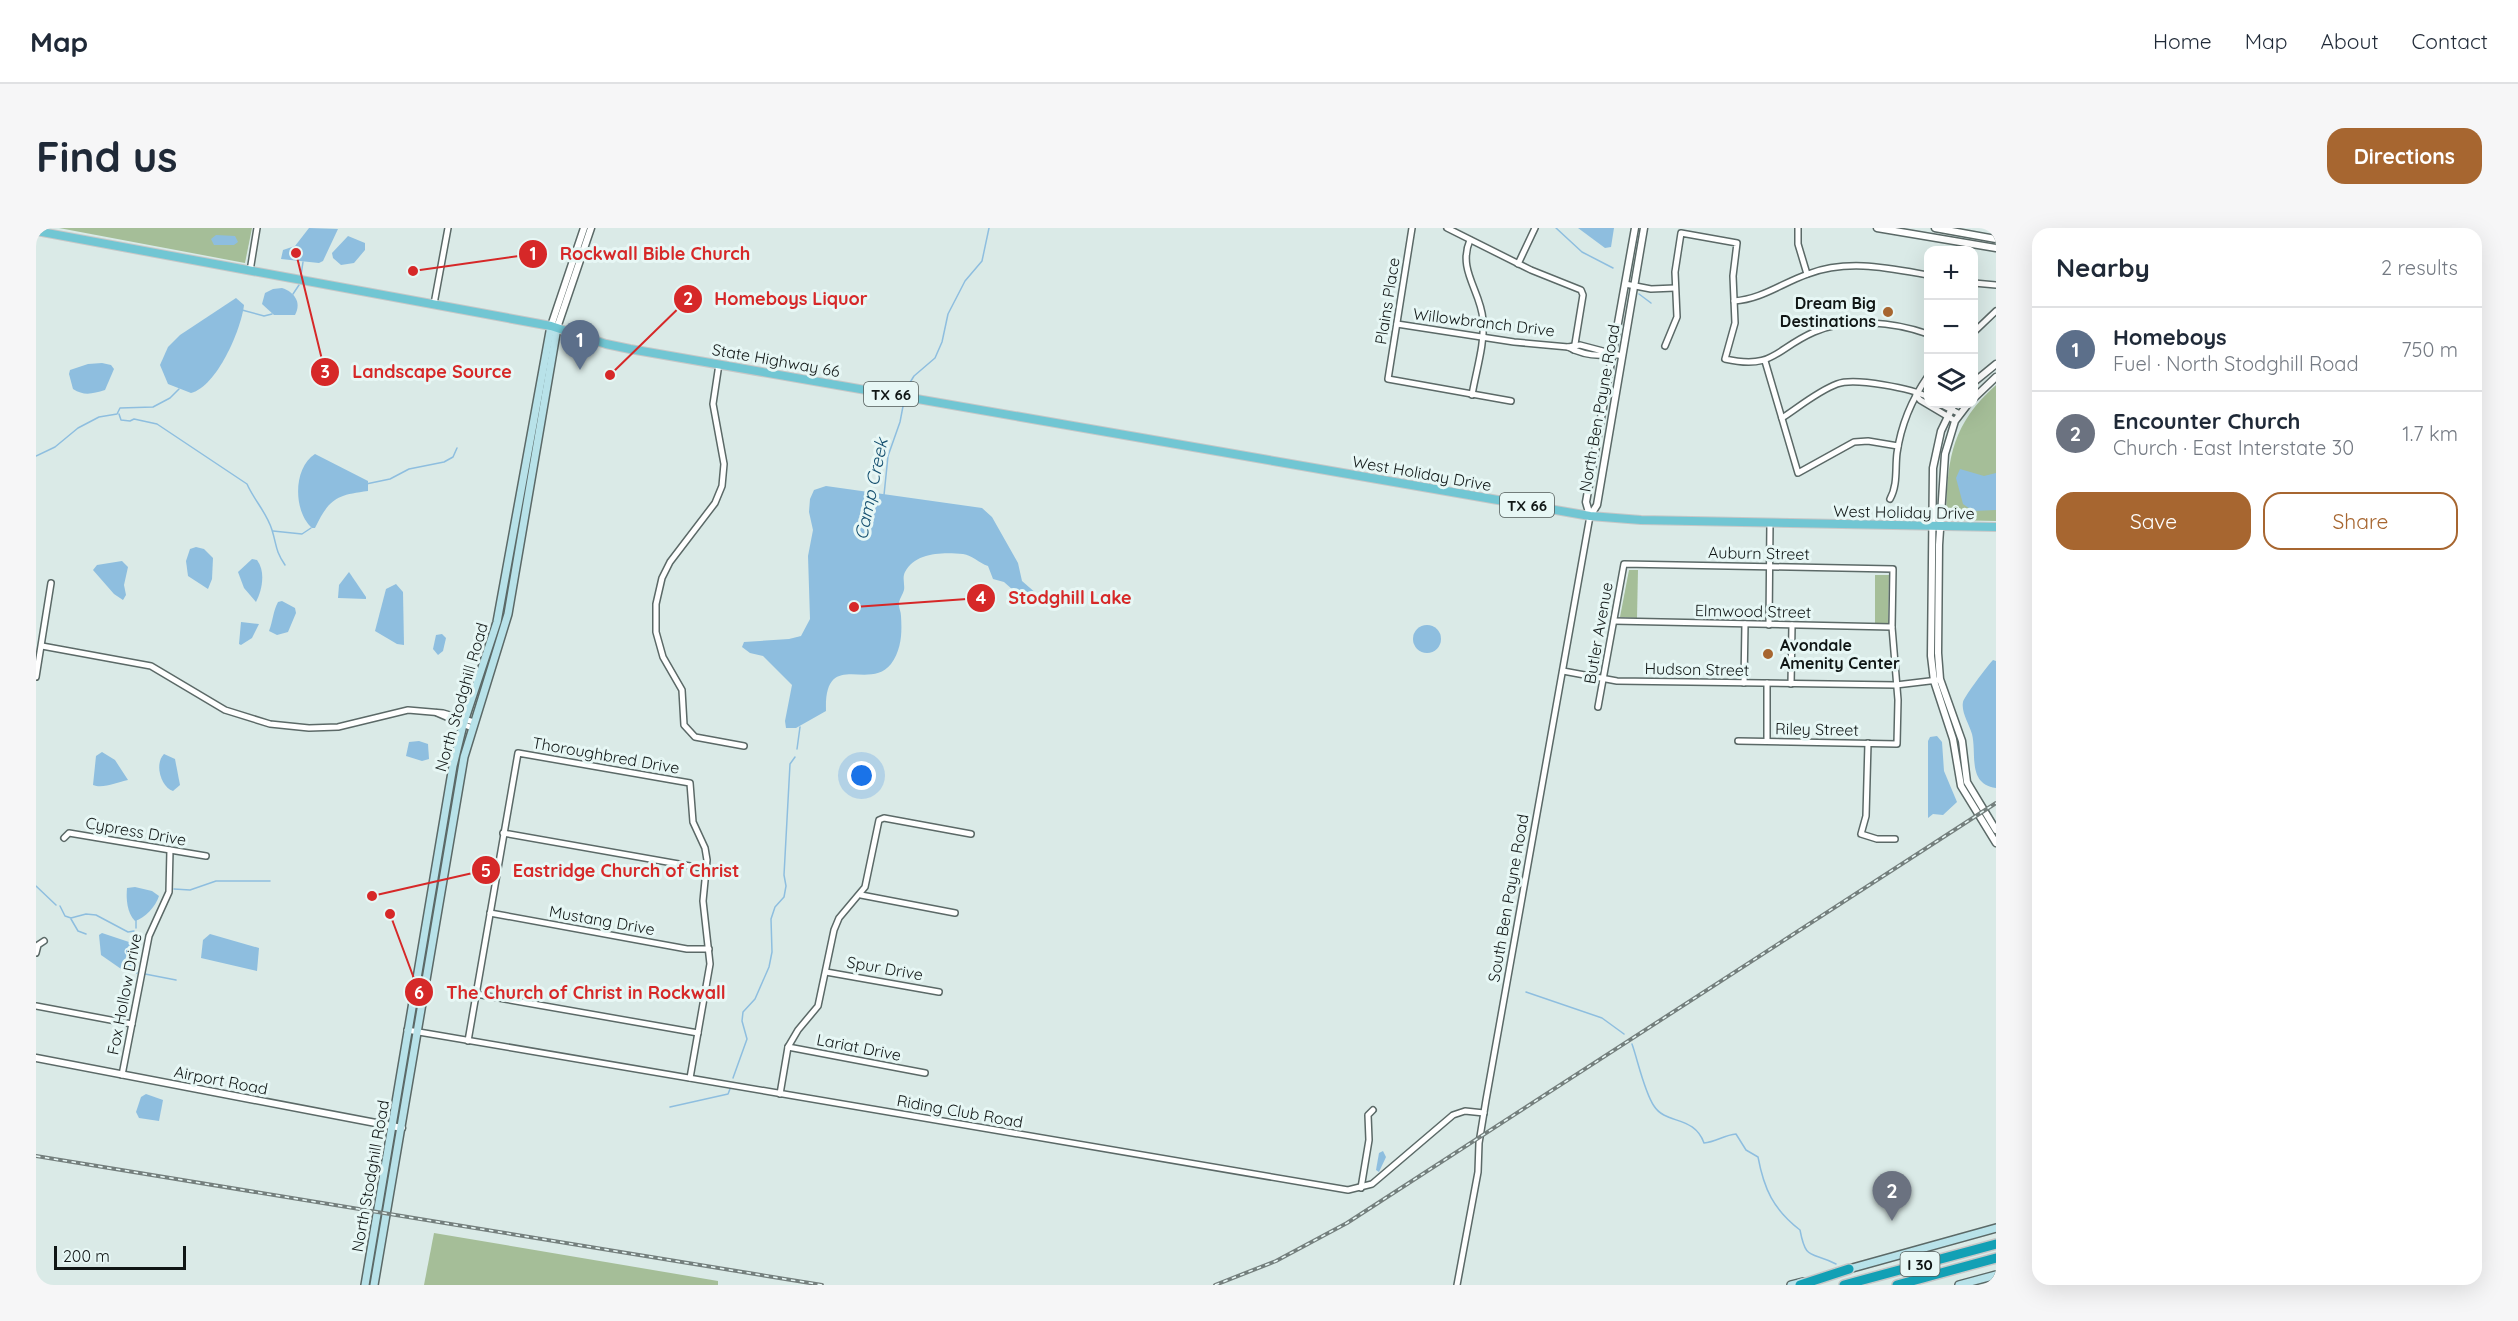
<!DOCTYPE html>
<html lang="en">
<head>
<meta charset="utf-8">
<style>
  body { margin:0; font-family:Quicksand,sans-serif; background:#f6f6f7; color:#1f2937 }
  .controls { position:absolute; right:18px; top:18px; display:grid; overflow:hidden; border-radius:12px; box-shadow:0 6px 24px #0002 }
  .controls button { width:54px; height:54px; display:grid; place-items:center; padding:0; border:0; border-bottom:2px solid #e0e1e3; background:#fff; color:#1f2937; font:30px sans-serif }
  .scale { position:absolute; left:18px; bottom:15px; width:132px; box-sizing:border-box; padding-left:6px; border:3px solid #101615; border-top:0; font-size:16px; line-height:21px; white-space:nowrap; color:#101615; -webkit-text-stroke:4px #e7f7f5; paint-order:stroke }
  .you { position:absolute; left:826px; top:548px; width:21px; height:21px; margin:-15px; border:4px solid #fff; border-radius:50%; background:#1a73e8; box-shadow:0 0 0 9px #1a73e833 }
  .badge { display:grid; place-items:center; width:39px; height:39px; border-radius:50%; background:#a76630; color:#fff; font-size:20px; font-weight:700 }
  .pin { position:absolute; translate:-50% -50px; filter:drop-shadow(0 2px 3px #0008) }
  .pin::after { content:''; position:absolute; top:32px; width:21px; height:18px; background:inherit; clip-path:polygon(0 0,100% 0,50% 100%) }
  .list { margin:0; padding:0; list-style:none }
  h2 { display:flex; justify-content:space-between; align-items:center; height:78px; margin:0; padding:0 24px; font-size:26px }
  h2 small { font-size:20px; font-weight:400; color:#747a83 }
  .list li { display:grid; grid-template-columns:39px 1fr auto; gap:18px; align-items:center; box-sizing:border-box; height:84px; padding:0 24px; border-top:2px solid #e0e1e3 }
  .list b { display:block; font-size:22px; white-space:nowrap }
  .list p { margin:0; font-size:20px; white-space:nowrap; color:#747a83 }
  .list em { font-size:20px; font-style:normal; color:#747a83 }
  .actions { display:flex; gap:12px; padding:18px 24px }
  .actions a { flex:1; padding:14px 0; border:2px solid #a76630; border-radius:18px; text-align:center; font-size:21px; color:#a76630 }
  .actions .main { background:#a76630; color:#fff }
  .icon { flex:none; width:33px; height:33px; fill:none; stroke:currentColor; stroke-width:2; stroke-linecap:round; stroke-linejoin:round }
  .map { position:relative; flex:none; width:1960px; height:1057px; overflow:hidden; border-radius:18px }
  header { display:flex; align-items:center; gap:36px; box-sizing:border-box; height:84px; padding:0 30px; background:#fff; border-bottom:2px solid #e0e1e3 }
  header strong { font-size:28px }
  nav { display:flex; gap:33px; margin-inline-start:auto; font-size:21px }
  .intro { display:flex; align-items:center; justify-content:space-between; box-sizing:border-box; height:144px; padding:0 36px }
  h1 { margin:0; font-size:42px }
  .button { padding:15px 27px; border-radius:18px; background:#a76630; color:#fff; font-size:21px; font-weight:700 }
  main { display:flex; gap:36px; padding:0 36px }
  aside { flex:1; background:#fff; border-radius:18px; box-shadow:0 6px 24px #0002 }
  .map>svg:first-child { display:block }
  .green { fill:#a5be98 }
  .water { fill:#8ebedf }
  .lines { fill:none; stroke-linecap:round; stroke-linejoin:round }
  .stream { stroke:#8ebedf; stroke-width:1.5 }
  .minor-casing { stroke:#5b6967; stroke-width:8 }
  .tertiary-casing { stroke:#5b6967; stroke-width:9 }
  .secondary-casing { stroke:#5b6967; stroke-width:10 }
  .primary-casing { stroke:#c6c7c7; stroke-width:10 }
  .motorway-casing { stroke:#c6c7c7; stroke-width:12 }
  .minor { stroke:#fff; stroke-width:5 }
  .tertiary { stroke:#fff; stroke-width:6 }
  .secondary { stroke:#b8e2e9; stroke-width:7 }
  .primary { stroke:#71c6d3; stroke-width:8 }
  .motorway { stroke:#12a0b5; stroke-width:9 }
  .rail-casing { stroke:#747f7d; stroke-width:4 }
  .rail { stroke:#e7f7f5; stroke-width:1.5; stroke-dasharray:4.5; stroke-linecap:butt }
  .poi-dot { fill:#a76630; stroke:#e7f7f5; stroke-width:2 }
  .labels { text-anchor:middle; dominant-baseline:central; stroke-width:6; stroke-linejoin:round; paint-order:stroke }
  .shield { fill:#e7f7f5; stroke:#505a58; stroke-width:1.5 }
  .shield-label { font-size:15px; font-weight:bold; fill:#101615 }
  .street-label { font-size:16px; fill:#101615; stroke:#e7f7f5 }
  .poi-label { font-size:16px; font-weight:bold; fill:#101615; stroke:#e7f7f5; text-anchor:end }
  .water-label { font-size:18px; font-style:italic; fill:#134e6e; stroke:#e7f7f5 }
  .leader { fill:none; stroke:#d62828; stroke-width:2 }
  .callout-dot { fill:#d62828; stroke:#e7f7f5; stroke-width:2 }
  .mark-label { font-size:18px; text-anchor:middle; font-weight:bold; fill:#fff }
  .callout-label { font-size:18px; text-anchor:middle; font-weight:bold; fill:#d62828; stroke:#e7f7f5; stroke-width:6; stroke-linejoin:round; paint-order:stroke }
</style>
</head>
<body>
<header>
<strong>Map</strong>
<nav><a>Home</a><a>Map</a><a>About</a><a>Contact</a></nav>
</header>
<div class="intro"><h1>Find us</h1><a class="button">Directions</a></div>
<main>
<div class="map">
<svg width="1960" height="1057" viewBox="0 0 1960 1057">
  <rect width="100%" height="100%" fill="#daeae7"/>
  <g class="green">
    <polygon points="23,0 216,0 209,35"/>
    <path d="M 1960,157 L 1960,293 L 1910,292 C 1911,233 1914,198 1960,157 Z"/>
    <polygon points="1593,342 1602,342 1601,390 1584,389"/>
    <polygon points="1839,347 1853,347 1852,395 1839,395"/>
    <polygon points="398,1005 682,1053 682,1057 388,1057"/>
  </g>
  <g class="water">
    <polygon points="273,0 302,1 287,33 283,35 245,31 247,22 259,18"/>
    <polygon points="1542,0 1578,0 1575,19 1569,20"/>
    <polygon points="180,7 199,8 202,14 198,17 178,17 175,11"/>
    <polygon points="312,8 329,15 329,22 318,35 305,37 297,30 296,25"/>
    <path d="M 246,60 C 258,64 266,74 259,87 L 238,87 L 226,76 L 229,65 L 237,61 Z"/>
    <path d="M 200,70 L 208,77 C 205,102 181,158 155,165 L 132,156 L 124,137 L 132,119 L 144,107 Z"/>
    <path d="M 66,135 L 75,137 L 78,141 L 69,162 C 56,166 48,168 37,161 L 33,146 L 34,142 L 52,136 Z"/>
    <path d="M 279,226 L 332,253 L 332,263 C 300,267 293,271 279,300 L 276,300 C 257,283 257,240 279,226 Z"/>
    <polygon points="1924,241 1948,248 1960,245 1960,282 1937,283 1927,276 1920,250"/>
    <path d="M 790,258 L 946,280 L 956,289 L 982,335 L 986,353 L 1009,373 L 997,377 L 989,363 L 977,362 L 968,354 L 957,351 L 952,338 C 943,335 936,327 927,326 C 908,324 879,324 869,344 C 866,350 869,356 868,362 C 867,366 864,370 863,374 C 862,379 865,383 865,388 C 866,404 866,421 855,436 C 833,464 788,420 790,483 L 760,500 L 750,500 L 749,493 L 756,457 L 727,428 L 714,425 L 706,419 L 708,414 L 753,411 L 765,408 L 774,391 L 772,328 L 777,302 L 773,284 L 774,271 L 778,262 Z"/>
    <polygon points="160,319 168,321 177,330 176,351 172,361 152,348 150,333 154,321"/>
    <path d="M 216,331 L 221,332 C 230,344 226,362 220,374 L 208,360 L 202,344 Z"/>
    <polygon points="86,333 92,339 88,357 90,367 87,372 78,366 57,342 61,337"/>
    <polygon points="313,344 330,369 330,371 302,370 303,357"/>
    <polygon points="360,356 367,364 368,417 361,416 339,403 350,361"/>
    <path d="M 246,373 L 259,380 L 260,385 L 252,404 L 241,407 L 233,403 C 237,393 237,383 242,374 Z"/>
    <polygon points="205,394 223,396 216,410 205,417 203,416"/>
    <circle cx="1391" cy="411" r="14"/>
    <polygon points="406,406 410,410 407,423 402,427 397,421 400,407"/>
    <path d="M 1957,432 L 1960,433 L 1960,560 C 1931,556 1941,526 1936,506 C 1933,496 1925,484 1927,474 C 1928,469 1952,437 1957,432 Z"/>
    <polygon points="1901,508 1906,514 1908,543 1921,574 1907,587 1897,586 1892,590 1892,513 1894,509"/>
    <polygon points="383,513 392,516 393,531 386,533 370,528 373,514"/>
    <path d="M 66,524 L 79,532 L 92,552 C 81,554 67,561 57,557 L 60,528 Z"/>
    <path d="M 128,526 L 139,531 L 144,557 L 137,563 C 125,559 118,536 128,526 Z"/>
    <path d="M 99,659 L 116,663 L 123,668 C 120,678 109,690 99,693 C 91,685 90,671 91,660 Z"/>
    <polygon points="66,705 96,715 99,718 95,742 88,743 65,727 63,707"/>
    <polygon points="174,706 223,720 221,743 165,730 167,712"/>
    <polygon points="110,866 127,872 123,893 103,890 100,884 105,869"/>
    <polygon points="1347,923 1350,929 1343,944 1340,942 1343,925"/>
  </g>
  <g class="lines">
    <g class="stream">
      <polyline points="1520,0 1546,24 1577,40"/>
      <polyline points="265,47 267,34"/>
      <polyline points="257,66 263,57"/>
      <polyline points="1603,66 1615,75"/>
      <polyline points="206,82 228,88 236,86"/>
      <polyline points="870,161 878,148 899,130 906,114 912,86 929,53 946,33 953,0"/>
      <path d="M 83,186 L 85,192 L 94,193 L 98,191 L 121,196 L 211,256 C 218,272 231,285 236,302 C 241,318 239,322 249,337"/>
      <polyline points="0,228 19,219 42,200 63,189 81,186 84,180 117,179 134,170 143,161"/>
      <polyline points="330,256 354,251 373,241 408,234 417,229 421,220"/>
      <polyline points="848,267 852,228 864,194 868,173"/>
      <polyline points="237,303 266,306 275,300"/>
      <polyline points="761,521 764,499"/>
      <polyline points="0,658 20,677"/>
      <polyline points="138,661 154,662 180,653 234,653"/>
      <polyline points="24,678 29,688 35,690 50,686 60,687 92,704 98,703"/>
      <polyline points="35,691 42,703 50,706"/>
      <polyline points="100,700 100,690"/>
      <polyline points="93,741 101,745"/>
      <polyline points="109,746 140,752"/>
      <polyline points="1490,764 1566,790 1588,806"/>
      <path d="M 1596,816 C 1602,833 1608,863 1618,878 C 1630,897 1658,887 1668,915 C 1680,914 1688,907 1700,906 L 1710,922 L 1722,929 C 1728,961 1737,981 1764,1002 C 1770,1033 1774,1023 1800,1036"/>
      <polyline points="697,850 711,811 706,793 707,784 719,771 733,739 736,724 735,691 739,679 748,669 750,658 748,647 754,536 759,529"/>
      <polyline points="634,879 692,866 694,861"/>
      <polyline points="1953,1057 1960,1055"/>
    </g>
    <defs>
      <g id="minor">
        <polyline points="1376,0 1352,151 1475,173"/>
        <polyline points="1411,0 1495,42 1545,62 1547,67 1538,122"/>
        <polyline points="1762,0 1762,16 1771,46"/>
        <path d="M 1434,12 C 1421,42 1445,63 1447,92 C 1449,116 1440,143 1436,167"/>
        <polyline points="1482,36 1499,0"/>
        <polyline points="214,43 221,0"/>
        <polyline points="1938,55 1960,57"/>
        <polyline points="1589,56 1615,61 1639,60"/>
        <path d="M 1698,73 C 1726,71 1746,55 1772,46 C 1812,31 1852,40 1892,47"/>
        <polyline points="398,76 412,0"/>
        <polyline points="1361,96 1478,114 1532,119"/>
        <polyline points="1938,104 1960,83"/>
        <path d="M 1629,118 L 1641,89 L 1639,44 L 1645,5 L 1701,15 L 1697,48 L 1699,95 L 1689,131 C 1738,142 1739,121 1778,104 C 1812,89 1858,94 1892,106"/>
        <path d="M 1576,126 C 1560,129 1547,127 1532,119 L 1544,117 L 1586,128"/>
        <polyline points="1729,133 1762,245 1818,214 1832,213 1862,218"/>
        <polyline points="683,136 677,176 688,236 686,258 679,275 634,334 626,350 620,376 620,404 627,429 646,462 648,497 659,509 708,518"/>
        <polyline points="1880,167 1884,172 1916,191"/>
        <polyline points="1904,176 1924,186"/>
        <path d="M 1746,190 C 1763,179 1782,163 1801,156 C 1819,149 1877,161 1892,169"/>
        <path d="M 1854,271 C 1862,257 1859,240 1861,225 C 1865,197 1876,171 1892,148"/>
        <polyline points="1578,393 1856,399"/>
        <polyline points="1733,397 1734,294"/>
        <polyline points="6,418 115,438 189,482 234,496 273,500 302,499 372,482 407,485 438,494"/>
        <polyline points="1527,443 1581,453 1860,457 1902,452"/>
        <polyline points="0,449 15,355"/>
        <polyline points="1708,455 1709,396"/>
        <polyline points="1755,456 1756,397"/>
        <polyline points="1562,479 1588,336 1857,341 1856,399 1862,472 1861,516 1702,513"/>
        <polyline points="401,485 436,500"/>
        <polyline points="1731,513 1731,455"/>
        <polyline points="1832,515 1830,588 1825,606 1841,611 1859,611"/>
        <polyline points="467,605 671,641"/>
        <polyline points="28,610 33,605 170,628"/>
        <polyline points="825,667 919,685"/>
        <polyline points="454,685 651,721 673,721"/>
        <polyline points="0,725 2,717 8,713"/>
        <polyline points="790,744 903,764"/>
        <polyline points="440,766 662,805"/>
        <polyline points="0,778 96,796"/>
        <polyline points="371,802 1312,962 1336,956 1417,887 1429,883 1448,885"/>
        <polyline points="432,813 482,525 654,555 657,594 669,620 671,632 667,673 674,736 654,850"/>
        <polyline points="752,819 889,845"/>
        <polyline points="86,847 113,708 133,664 134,622"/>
        <polyline points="744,866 752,819 762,802 782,778 798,702 803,690 829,659 843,592 848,590 935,606"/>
        <polyline points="1325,960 1333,912 1332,887 1337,882"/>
        <polyline points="1421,1057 1442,944 1443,915 1450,872 1554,288"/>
      </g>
      <g id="tertiary">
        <polyline points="1841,0 1960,20"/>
        <polyline points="1899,0 1960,11"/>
        <polyline points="515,98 548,0"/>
        <polyline points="521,100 555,0"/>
        <polyline points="1938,154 1960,136"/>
        <polyline points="1938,170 1960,149"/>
        <polyline points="1918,176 1905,203 1897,240 1895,428 1898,453 1917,511 1925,558 1960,615"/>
        <polyline points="1932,176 1919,193 1909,226 1903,317 1902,425 1904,451 1926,513 1931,554 1960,602"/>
        <polyline points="1554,288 1561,277 1608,0"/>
        <polyline points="1554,288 1550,274 1599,0"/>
        <polyline points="0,830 366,900"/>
      </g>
      <g id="secondary">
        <polyline points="1809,1042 1960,1000"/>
        <polyline points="329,1057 417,538 427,497 461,394 515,98"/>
        <polyline points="338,1057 428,529 472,386 521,100"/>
        <polyline points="1755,1057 1767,1054"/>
        <polyline points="1923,1057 1960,1047"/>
      </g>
      <polyline id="primary" points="0,3 515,98 570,116 594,121 1554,288 1605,292 1960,299"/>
      <g id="motorway">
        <polyline points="1764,1057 1813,1041"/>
        <polyline points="1808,1057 1960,1016"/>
        <polyline points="1861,1057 1960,1030"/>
      </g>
    </defs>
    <use href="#minor" class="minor-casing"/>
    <use href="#tertiary" class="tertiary-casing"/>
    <use href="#secondary" class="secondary-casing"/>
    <use href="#primary" class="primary-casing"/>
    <use href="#motorway" class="motorway-casing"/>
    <use href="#minor" class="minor"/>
    <use href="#tertiary" class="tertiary"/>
    <use href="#secondary" class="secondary"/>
    <use href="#primary" class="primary"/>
    <use href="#motorway" class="motorway"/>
    <defs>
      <g id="rail">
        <polyline points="0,928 786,1057"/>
        <polyline points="1179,1057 1240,1033 1311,995 1960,575"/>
      </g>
    </defs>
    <use href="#rail" class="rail-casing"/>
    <use href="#rail" class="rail"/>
  </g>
  <g class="poi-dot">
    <circle cx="1852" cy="84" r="6"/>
    <circle cx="1732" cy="426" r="6"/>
  </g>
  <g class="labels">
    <g class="shield">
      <rect x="828" y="154" width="54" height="24" rx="4.5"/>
      <rect x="1464" y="265" width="54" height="24" rx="4.5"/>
      <rect x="1864.5" y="1024" width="39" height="24" rx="4.5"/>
    </g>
    <g class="shield-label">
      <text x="855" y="166">TX 66</text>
      <text x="1491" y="277">TX 66</text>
      <text x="1884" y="1036">I 30</text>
    </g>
    <g class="street-label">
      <text transform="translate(1351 73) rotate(-81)">Plains Place</text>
      <text transform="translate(1448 94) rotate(7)">Willowbranch Drive</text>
      <text transform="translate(740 132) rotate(10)">State Highway 66</text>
      <text transform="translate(1563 180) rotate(-80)">North Ben Payne Road</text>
      <text transform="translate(1386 245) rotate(10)">West Holiday Drive</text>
      <text transform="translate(1868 284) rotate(1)">West Holiday Drive</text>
      <text transform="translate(1723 325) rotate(1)">Auburn Street</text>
      <text transform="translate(1717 383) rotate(1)">Elmwood Street</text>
      <text transform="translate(1562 405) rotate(-80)">Butler Avenue</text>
      <text transform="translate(1661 441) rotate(1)">Hudson Street</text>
      <text transform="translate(425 469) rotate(-74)">North Stodghill Road</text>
      <text transform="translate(1781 501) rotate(1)">Riley Street</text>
      <text transform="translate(570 527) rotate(10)">Thoroughbred Drive</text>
      <text transform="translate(100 603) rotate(10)">Cypress Drive</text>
      <text transform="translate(1472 670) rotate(-80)">South Ben Payne Road</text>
      <text transform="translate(566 692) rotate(10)">Mustang Drive</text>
      <text transform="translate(849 740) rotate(10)">Spur Drive</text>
      <text transform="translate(88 766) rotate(-79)">Fox Hollow Drive</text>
      <text transform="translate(823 819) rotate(11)">Lariat Drive</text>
      <text transform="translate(185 852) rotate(11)">Airport Road</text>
      <text transform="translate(924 883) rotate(10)">Riding Club Road</text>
      <text transform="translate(334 948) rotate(-80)">North Stodghill Road</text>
    </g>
    <g class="poi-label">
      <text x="1840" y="75">Dream Big<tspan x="1840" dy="18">Destinations</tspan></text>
      <text x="1744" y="417" text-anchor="start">Avondale<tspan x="1744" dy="18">Amenity Center</tspan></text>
    </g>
    <g class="water-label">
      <text transform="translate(835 261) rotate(-78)">Camp Creek</text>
    </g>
  </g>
  <path class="leader" d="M377 43L497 26M574 147L652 71M260 25L289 144M818 379L945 370M336 668L450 642M354 686L383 764"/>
  <g class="callout-dot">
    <circle cx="377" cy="43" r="6"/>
    <circle cx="574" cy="147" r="6"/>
    <circle cx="260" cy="25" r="6"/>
    <circle cx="818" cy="379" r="6"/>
    <circle cx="336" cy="668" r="6"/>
    <circle cx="354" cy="686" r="6"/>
    <circle cx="497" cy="26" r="15"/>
    <circle cx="652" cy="71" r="15"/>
    <circle cx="289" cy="144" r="15"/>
    <circle cx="945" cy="370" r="15"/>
    <circle cx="450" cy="642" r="15"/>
    <circle cx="383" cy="764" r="15"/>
  </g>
  <g class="mark-label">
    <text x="497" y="32">1</text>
    <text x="652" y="77">2</text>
    <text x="289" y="150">3</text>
    <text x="945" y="376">4</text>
    <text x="450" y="649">5</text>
    <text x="383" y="771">6</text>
  </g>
  <g class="callout-label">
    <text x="619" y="32">Rockwall Bible Church</text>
    <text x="755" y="77">Homeboys Liquor</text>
    <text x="396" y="150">Landscape Source</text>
    <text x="1034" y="376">Stodghill Lake</text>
    <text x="590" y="649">Eastridge Church of Christ</text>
    <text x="550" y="771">The Church of Christ in Rockwall</text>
  </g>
</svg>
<div class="controls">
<button>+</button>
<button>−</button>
<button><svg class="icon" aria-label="layers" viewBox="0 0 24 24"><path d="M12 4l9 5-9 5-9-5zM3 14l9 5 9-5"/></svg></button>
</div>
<div class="scale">200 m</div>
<div class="you"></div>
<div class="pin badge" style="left:544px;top:142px;background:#5c6f8a">1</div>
<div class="pin badge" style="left:1856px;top:993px;background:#6b7280">2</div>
</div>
<aside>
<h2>Nearby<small>2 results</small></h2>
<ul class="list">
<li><span class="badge" style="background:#5c6f8a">1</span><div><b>Homeboys</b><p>Fuel · North Stodghill Road</p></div><em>750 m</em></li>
<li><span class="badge" style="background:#6b7280">2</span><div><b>Encounter Church</b><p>Church · East Interstate 30</p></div><em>1.7 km</em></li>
</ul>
<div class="actions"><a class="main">Save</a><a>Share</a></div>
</aside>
</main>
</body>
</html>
